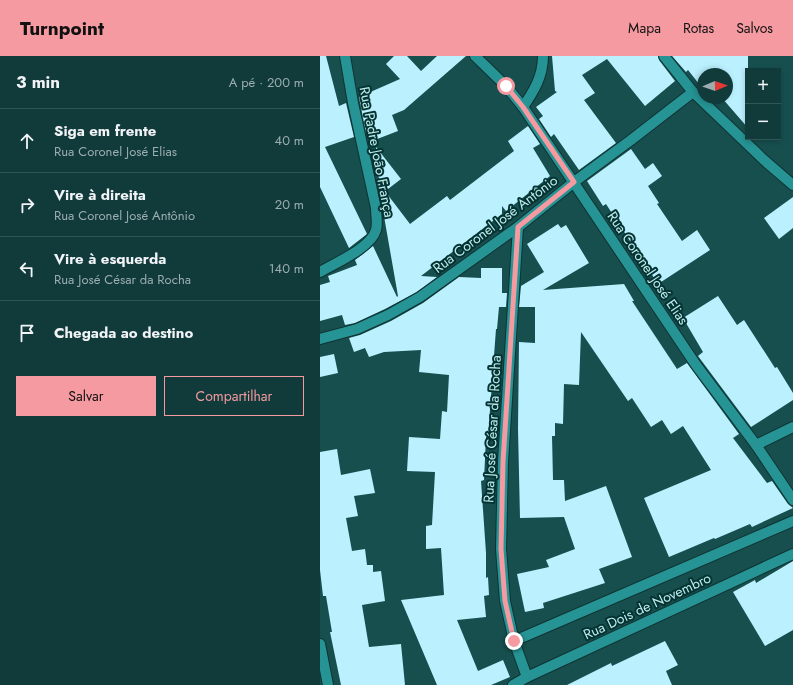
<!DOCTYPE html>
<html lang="pt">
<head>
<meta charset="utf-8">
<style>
  body { margin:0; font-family:Jost,sans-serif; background:#1a4242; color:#f1f3f6 }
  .controls { position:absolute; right:12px; top:12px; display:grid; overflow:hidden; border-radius:0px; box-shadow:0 2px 6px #0003 }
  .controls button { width:36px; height:36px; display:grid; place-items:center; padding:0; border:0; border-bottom:1px solid #305555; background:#113b3b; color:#f1f3f6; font:20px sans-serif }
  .compass { position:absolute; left:377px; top:12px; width:36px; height:36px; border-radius:50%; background:#113b3b; box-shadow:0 2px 6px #0003; rotate:88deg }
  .stop { position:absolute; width:12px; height:12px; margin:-9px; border:3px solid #f49aa0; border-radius:50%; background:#fff }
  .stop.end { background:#f49aa0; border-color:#fff; box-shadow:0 1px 4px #0008 }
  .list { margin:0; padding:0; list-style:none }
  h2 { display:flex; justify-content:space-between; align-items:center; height:52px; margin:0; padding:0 16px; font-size:17px }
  h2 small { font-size:13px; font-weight:400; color:#9cadaf }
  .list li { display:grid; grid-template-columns:26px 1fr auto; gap:12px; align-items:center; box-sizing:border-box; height:64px; padding:0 16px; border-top:1px solid #305555 }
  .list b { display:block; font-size:15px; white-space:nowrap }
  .list p { margin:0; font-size:13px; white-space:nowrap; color:#9cadaf }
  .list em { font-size:13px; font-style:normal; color:#9cadaf }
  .actions { display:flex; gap:8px; padding:12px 16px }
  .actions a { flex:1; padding:9px 0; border:1px solid #f49aa0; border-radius:0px; text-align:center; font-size:14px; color:#f49aa0 }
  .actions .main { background:#f49aa0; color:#111 }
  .icon { flex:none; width:22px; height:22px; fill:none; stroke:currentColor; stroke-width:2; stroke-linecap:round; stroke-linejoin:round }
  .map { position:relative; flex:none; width:473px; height:629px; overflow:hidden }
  header { display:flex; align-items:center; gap:24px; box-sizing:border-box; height:56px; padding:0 20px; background:#f49aa0; color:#111 }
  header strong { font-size:19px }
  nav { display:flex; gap:22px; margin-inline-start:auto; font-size:14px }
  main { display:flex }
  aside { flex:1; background:#113b3b }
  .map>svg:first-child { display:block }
  .building { fill:#bbf1ff }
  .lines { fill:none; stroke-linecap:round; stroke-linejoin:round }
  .minor-casing { stroke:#113232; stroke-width:12 }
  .minor { stroke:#269495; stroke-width:10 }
  .route { stroke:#f49aa0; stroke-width:5 }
  .labels { text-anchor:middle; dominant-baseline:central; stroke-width:4; stroke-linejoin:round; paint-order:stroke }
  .street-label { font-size:14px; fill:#beebeb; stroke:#043333 }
</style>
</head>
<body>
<header>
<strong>Turnpoint</strong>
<nav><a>Mapa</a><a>Rotas</a><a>Salvos</a></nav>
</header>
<main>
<aside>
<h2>3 min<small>A pé · 200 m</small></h2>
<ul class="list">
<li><svg class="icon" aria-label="ahead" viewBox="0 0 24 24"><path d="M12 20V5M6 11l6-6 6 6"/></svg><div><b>Siga em frente</b><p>Rua Coronel José Elias</p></div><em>40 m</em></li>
<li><svg class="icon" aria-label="right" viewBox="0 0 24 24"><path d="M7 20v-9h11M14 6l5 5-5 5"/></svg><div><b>Vire à direita</b><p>Rua Coronel José Antônio</p></div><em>20 m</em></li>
<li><svg class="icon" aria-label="left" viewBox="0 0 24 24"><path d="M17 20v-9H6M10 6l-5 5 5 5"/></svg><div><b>Vire à esquerda</b><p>Rua José César da Rocha</p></div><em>140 m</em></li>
<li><svg class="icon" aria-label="arrive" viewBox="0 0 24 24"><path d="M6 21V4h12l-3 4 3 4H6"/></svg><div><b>Chegada ao destino</b></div></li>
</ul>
<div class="actions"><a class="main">Salvar</a><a>Compartilhar</a></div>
</aside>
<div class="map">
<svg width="473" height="629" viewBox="0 0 473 629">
  <rect width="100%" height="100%" fill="#174f4f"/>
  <g class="building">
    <polygon points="0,0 6,0 19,50 26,47 34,81 5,91 47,178 29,192 0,131"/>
    <polygon points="74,0 87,0 101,15 117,0 146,0 84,54 72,59 78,75 52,85 49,77 46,77 39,41 80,23 66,8"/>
    <polygon points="232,0 338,0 339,4 355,25 325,50 287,3 262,19 275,37 264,44 296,87 259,114 234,78 231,81 219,63 223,60 216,51 237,36 235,35"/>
    <polygon points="352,0 428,0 428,72 402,42 407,42 407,18 383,18 383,33 368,14 366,16"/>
    <polygon points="208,70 220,88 213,92 230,120 186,155 182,150 182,158 101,220 117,221 97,236 65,253 35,267 25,269 22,259 0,265 0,229 10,226 8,220 37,209 35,204 53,190 77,241 78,240 58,126 90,168 127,140 130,144 194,95 188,85"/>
    <polygon points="56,91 81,123 68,133 56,118"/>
    <polygon points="311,93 325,113 333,107 342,120 328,130 339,147 337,148 362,185 377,174 390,194 338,228 286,148 283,150 267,125"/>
    <polygon points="473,141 473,172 459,183 444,162"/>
    <polygon points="238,168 241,172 246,169 269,207 223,234 304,228 314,245 312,245 357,313 367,307 419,378 413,382 447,427 452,425 468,448 473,452 432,471 430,468 395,483 394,482 349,501 324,442 391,414 363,370 351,378 342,364 331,371 312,342 308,345 261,276 259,329 244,328 243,368 235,367 235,380 232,380 233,424 244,424 245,445 286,430 312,501 279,513 285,527 223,547 224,552 205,556 197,518 229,511 226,504 255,493 244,461 200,462 198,372 199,286 215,287 215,251 199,251 201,230 224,216 207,188"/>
    <polygon points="161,212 182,212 182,237 187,237 186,251 179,251 177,273 176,273 168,381 166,381 164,424 161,425 166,497 166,522 168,521 169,539 164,540 166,561 137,564 158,615 183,604 190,621 171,629 117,629 81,544 124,539 121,492 106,493 106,470 112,469 115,416 87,415 89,381 120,383 122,355 127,356 129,319 99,316 101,294 64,296 49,301 45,292 34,296 29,282 40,279 71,265 103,247 139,221 161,222"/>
    <polygon points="398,240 417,269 424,264 455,312 457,311 473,337 473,344 431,371 378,300 383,296 363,262"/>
    <polygon points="14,298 18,317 0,321 0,301"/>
    <polygon points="17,393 21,419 50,413 55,437 34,440 38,460 26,462 32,495 45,493 47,509 53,509 53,516 61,515 65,545 42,549 49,591 81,588 85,629 21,629 10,576 12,576 6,540 3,540 0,514 0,396"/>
    <polygon points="473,505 473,574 445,590 413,536 435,524 436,527"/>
    <polygon points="345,585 358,609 346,615 352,629 247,629 291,607 292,610"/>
  </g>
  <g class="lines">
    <defs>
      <g id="minor">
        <polyline points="155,0 186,30 203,51 376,309 436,389 473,444"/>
        <polyline points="344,0 373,36 444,104 473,129"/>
        <path d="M 203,51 C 214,35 223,20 223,0"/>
        <polyline points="198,171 183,406 181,493 185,545 194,585 207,621"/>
        <path d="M 0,216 C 15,207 51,192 56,174 C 58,167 56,160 56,152 L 33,47 L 25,0"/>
        <polyline points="0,283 37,273 68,259 100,241 198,171 254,126 311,84 373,36"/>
        <polyline points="436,389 473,371"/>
        <polyline points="194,585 473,465"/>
        <polyline points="0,588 8,629"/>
        <polyline points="193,629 207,621 473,498"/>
      </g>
    </defs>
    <use href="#minor" class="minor-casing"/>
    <use href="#minor" class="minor"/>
  </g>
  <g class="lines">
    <polyline class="route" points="186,30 203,51 254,126 198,171 183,406 181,493 185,545 194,585"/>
  </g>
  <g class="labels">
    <g class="street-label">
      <text transform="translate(57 96) rotate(79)">Rua Padre João França</text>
      <text transform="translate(175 168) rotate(-37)">Rua Coronel José Antônio</text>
      <text transform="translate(328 212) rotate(56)">Rua Coronel José Elias</text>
      <text transform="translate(172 373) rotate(-87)">Rua José César da Rocha</text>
      <text transform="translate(327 550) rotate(-25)">Rua Dois de Novembro</text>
    </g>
  </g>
</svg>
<div class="controls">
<button>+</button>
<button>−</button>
</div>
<svg class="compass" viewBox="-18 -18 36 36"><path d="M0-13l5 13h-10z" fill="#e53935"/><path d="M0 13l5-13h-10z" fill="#9cadaf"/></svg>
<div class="stop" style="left:186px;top:30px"></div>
<div class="stop end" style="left:194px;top:585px"></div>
</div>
</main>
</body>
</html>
